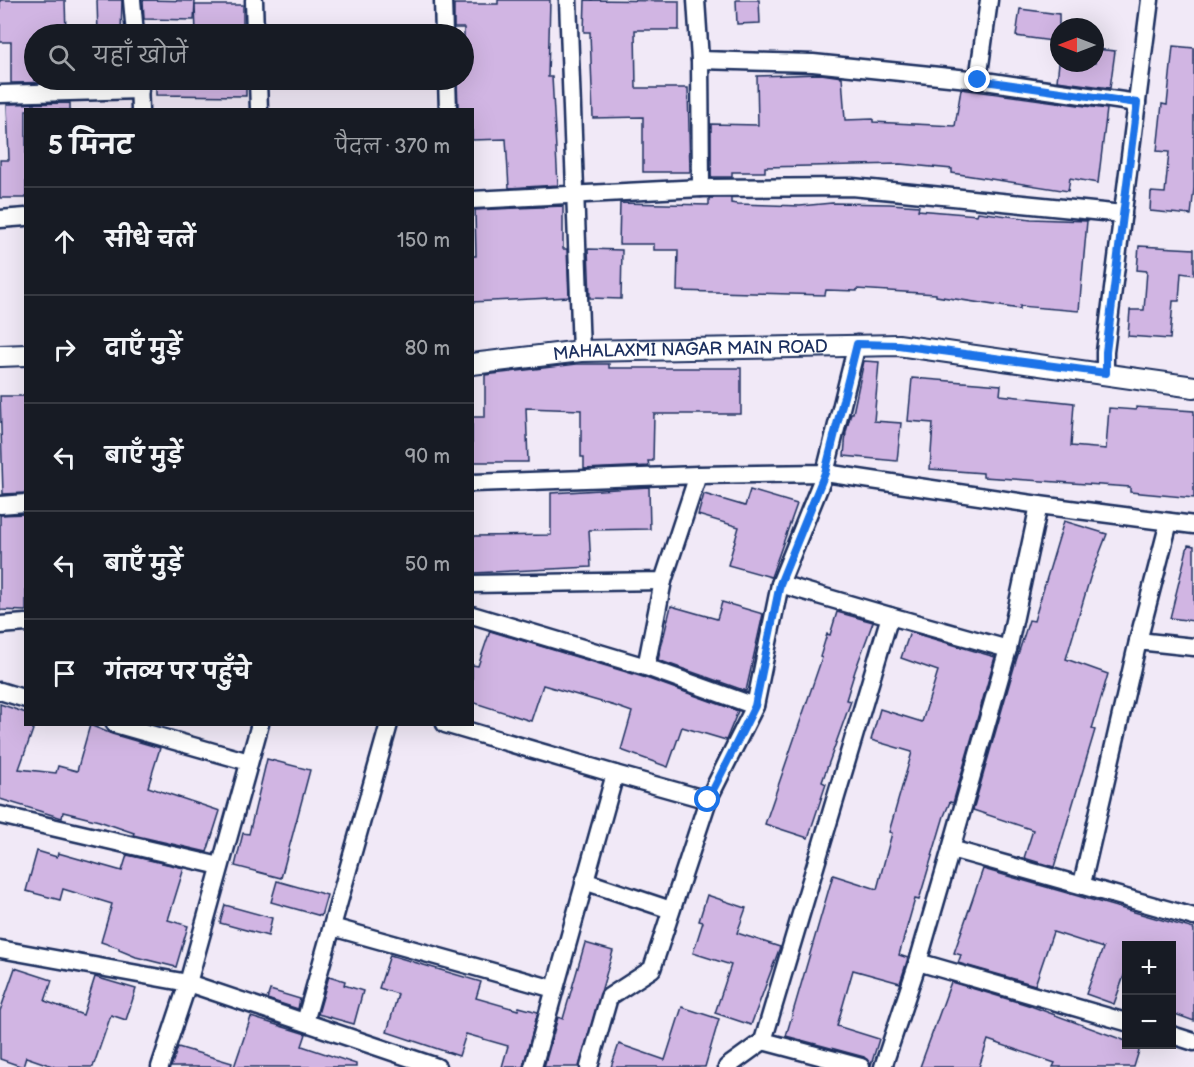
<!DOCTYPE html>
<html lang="hi">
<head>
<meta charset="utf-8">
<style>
  body { margin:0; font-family:"Balsamiq Sans","Playpen Sans Deva",sans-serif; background:#20242c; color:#f1f3f6 }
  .controls { position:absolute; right:18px; bottom:18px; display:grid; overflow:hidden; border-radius:0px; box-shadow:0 6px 24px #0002 }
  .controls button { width:54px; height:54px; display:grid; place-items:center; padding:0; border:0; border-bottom:2px solid #363941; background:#171b24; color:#f1f3f6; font:30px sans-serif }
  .compass { position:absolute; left:1050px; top:18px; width:54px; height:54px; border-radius:50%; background:#171b24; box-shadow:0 6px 24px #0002; rotate:270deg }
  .stop { position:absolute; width:18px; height:18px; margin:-14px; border:4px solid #1a73e8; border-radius:50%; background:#fff }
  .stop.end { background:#1a73e8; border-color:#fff; box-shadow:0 2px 6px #0008 }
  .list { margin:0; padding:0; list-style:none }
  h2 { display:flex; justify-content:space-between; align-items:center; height:78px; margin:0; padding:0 24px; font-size:26px }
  h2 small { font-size:20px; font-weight:400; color:#9ea1a6 }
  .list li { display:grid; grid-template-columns:39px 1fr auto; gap:18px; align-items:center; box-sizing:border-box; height:108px; padding:0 24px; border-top:2px solid #363941 }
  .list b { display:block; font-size:22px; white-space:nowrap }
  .list em { font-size:20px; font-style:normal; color:#9ea1a6 }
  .icon { flex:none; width:33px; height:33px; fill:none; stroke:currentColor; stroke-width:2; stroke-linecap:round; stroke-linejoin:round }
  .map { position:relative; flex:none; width:1194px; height:1067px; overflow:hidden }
  .search { position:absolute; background:#171b24; box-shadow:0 6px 24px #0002; left:24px; top:24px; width:450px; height:66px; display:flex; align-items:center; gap:15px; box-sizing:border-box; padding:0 21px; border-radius:33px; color:#9ea1a6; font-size:22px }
  .panel { position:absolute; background:#171b24; box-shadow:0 6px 24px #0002; left:24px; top:108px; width:450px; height:618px; border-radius:0px }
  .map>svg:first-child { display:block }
  .building { fill:#d1b5e3; stroke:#1b2f5e; stroke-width:1.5 }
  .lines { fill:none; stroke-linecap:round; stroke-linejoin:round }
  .minor-casing { stroke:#1b2f5e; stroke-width:21 }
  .tertiary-casing { stroke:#1b2f5e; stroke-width:24 }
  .minor { stroke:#fff; stroke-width:16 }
  .tertiary { stroke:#fff; stroke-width:20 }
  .route { stroke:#1a73e8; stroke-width:8 }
  .labels { text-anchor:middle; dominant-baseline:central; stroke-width:4.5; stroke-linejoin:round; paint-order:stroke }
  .street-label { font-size:18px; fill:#1b2f5e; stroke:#fff }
</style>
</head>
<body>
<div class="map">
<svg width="1194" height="1067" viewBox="0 0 1194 1067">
  <rect width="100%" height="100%" fill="#f1e9f7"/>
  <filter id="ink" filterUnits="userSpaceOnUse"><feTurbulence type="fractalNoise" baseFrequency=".0167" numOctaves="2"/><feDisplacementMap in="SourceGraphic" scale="12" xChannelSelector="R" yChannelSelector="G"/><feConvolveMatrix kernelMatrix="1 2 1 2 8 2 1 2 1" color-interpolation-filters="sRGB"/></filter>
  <g filter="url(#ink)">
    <g class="building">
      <polygon points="0,0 65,0 66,34 34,34 34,80 70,82 11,83 11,42 0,42"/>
      <polygon points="97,0 122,0 121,34 98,34"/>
      <polygon points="143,0 195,1 194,20 144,19"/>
      <polygon points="498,0 550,0 548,77 552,77 558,185 509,188 506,139 472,140 472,110 458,110 457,80 464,80 464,28 454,28 454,4 498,4"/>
      <polygon points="585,0 679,1 679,30 635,30 636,88 688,88 690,172 643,172 643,117 593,118 590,32 584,32"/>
      <polygon points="736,0 759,0 760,23 737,24"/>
      <polygon points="195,5 243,5 243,34 196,34"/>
      <polygon points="1020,9 1059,14 1059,42 1016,36"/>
      <polygon points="1173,46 1194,48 1194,188 1191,215 1150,211 1151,192 1165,193 1169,152 1157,151 1162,104 1167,105"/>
      <polygon points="1095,49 1115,51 1110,88 1057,81 1059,63 1095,63"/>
      <polygon points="821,74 842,77 845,120 873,119 873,122 955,126 961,89 1107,109 1098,183 1070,178 1068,191 952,173 952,169 900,164 765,167 765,172 732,172 732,177 711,177 711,124 758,125 757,76"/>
      <polygon points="156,80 246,80 246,96 156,95"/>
      <polygon points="70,103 70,110 26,110 26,198 0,198 0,160 9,160 7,104"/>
      <polygon points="709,198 731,198 731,203 737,204 800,206 832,203 890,204 919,206 918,210 977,215 978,212 1031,219 1087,221 1079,311 1020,306 1020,309 936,296 936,294 857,289 857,291 826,290 825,295 677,291 678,250 654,250 654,244 619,244 620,203 709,205"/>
      <polygon points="563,206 563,249 567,249 569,297 472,302 472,256 476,256 475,210"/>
      <polygon points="1139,246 1194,249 1194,275 1181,273 1179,301 1173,301 1170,339 1128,336 1130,310 1144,310 1147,271 1137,270"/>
      <polygon points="588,249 622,250 621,299 590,298"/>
      <polygon points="864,361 879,362 874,421 901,423 897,461 844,456 846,432 851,413 853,413"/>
      <polygon points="577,364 609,364 609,368 741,368 741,414 654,414 653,461 648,461 649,466 584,469 584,457 581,457 581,410 526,408 528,462 472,462 472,417 485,417 485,375"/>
      <polygon points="912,378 1001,385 1000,395 1074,403 1071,446 1106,449 1109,408 1136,410 1136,407 1194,411 1194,498 1130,492 1130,487 983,477 983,473 930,469 933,423 908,421"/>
      <polygon points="0,396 26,396 26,493 3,494"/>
      <polygon points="649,487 650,529 589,530 591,567 474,573 473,536 551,535 551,493"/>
      <polygon points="750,490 797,504 771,577 728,565 739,527 698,515 704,494 745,506"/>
      <polygon points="26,514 26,611 0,610 0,515"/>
      <polygon points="1064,521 1107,534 1090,578 1066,659 1108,674 1092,729 1095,730 1054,867 1024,858 1033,830 973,810 1015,664 1029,620 1034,621"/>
      <polygon points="1188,545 1194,546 1194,621 1170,618"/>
      <polygon points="722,602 763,614 746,691 658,660 671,606 717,619"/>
      <polygon points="837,612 873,622 855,671 846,700 851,701 822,782 826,784 808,838 765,824 822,658 820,657 827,634 830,635"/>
      <polygon points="490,631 643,677 738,711 726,740 682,727 668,767 621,750 632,712 615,706 543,685 531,721 472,702 472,665 478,666"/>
      <polygon points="910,632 995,657 953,803 950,802 944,816 919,900 915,899 899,955 908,958 900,983 853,970 837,1026 879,1039 871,1065 864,1057 786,1036 833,875 877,889 892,833 889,832 912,752 871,740 880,709 922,722 938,671 901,658"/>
      <polygon points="0,704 26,713 26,724 35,724 19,769 56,773 58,766 77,771 90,725 112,734 160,748 148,787 220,811 207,852 133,835 134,833 99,821 63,812 62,818 0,799"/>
      <polygon points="267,759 310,770 281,878 235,866 243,833 249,834"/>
      <polygon points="37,851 57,857 58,853 122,871 127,855 184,868 168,920 188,926 176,967 136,957 119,950 119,948 101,942 112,904 63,889 60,900 26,891"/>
      <polygon points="983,869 1194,929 1194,1021 1172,1013 1172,945 1126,945 1126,970 1114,1004 1086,994 1103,948 1053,932 1035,985 958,963 961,955 954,953"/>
      <polygon points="277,881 327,895 321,916 271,902"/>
      <polygon points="707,895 746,908 737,933 780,947 751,1025 715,1013 731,965 693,953 703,922 699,921"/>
      <polygon points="225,905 272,918 268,936 220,923"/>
      <polygon points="585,943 613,951 579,1067 544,1067 558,1017 563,1019"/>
      <polygon points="390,955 481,982 476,998 518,1010 519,1007 538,1012 523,1067 502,1067 508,1046 466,1034 459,1056 387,1032 398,994 379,988"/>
      <polygon points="15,968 52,980 45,1001 83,1015 95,977 136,989 126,1020 111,1015 93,1067 55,1067 26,1057 23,1067 0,1059 0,1011"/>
      <polygon points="329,976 345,981 344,985 363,991 354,1024 318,1014"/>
      <polygon points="951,982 1028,1005 1126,1041 1126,1044 1141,1044 1134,1067 1053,1067 1055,1063 988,1040 979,1067 920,1067"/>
      <polygon points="270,990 300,999 298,1009 267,999"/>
      <polygon points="682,1007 719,1019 705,1067 611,1067 619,1044 665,1060"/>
      <polygon points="251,1017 306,1034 302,1046 356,1064 356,1067 234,1067"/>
      <polygon points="178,1047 232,1063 231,1067 171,1067"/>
    </g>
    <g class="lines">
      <defs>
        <g id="minor">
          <polyline points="132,0 135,34"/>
          <polyline points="254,0 255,34"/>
          <polyline points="443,0 444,34"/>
          <polyline points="568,0 581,351"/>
          <polyline points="696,0 700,60 813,63 978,80 1137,103"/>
          <polyline points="700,60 701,188"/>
          <polyline points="139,80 140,110"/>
          <polyline points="258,80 259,110"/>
          <polyline points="447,80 448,110"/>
          <polyline points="978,80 989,0"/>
          <polyline points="0,94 140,90"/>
          <polyline points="472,200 701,188 852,187 1123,214"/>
          <polyline points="0,219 26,217"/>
          <polyline points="1105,373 1105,352 1150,0"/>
          <polyline points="698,475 825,473 857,344"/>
          <polyline points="472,483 698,475 663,581 472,584"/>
          <polyline points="0,505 26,503"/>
          <polyline points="1039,505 1194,525"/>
          <polyline points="472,615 646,667 755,706"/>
          <polyline points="890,616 1008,649"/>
          <polyline points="0,625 26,623"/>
          <polyline points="1138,641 1169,522"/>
          <polyline points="646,667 663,581"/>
          <polyline points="0,691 26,699"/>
          <polyline points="115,724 249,762"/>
          <polyline points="445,724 615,774 533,1067"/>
          <polyline points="708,800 755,706 780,584"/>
          <polyline points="0,815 220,866"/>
          <polyline points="584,881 671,910"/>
          <polyline points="1082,884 1138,641 1194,647"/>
          <polyline points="332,927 554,989"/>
          <polyline points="0,949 188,983 260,724"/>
          <polyline points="918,962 951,849 1194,917"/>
          <polyline points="305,1022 389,724"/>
          <polyline points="1172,1035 1194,1042"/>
          <polyline points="160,1067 188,983 437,1067"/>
          <polyline points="589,1067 609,997 652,969 708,800 615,774"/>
          <polyline points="727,1067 763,1041"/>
          <polyline points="861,1067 763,1041 890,616 780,584 825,473 1039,505 1008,649 951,849"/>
          <polyline points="883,1067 918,962 1126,1022"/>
        </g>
        <g id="tertiary">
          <polyline points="0,356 26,355"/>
          <path id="s1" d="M 472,364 L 581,351 L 898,345 L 1194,387"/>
        </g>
      </defs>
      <use href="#minor" class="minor-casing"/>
      <use href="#tertiary" class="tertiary-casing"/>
      <use href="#minor" class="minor"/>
      <use href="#tertiary" class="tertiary"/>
    </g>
  </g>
  <g class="lines" filter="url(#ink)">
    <polyline class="route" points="708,800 755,706 780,584 825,473 857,344 898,345 1106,373 1106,352 1137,103 978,80"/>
  </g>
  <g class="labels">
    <g class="street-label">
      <text stroke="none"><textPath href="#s1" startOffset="219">MAHALAXMI NAGAR MAIN ROAD</textPath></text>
    </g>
  </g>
</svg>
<div class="controls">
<button>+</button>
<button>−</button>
</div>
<svg class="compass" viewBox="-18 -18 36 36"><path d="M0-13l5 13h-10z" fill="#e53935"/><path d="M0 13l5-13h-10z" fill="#9ea1a6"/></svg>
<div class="stop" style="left:708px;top:800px"></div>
<div class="stop end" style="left:978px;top:80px"></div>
<div class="search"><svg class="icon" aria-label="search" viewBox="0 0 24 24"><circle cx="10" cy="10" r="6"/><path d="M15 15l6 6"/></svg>यहाँ खोजें</div>
<section class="panel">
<h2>5 मिनट<small>पैदल · 370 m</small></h2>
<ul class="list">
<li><svg class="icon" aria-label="ahead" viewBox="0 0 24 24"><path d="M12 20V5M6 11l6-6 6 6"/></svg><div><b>सीधे चलें</b></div><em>150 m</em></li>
<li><svg class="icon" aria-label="right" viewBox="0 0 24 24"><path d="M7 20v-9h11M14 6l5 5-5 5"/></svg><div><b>दाएँ मुड़ें</b></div><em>80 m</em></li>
<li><svg class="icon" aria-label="left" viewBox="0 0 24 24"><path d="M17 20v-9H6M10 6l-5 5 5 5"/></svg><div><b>बाएँ मुड़ें</b></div><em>90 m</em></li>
<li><svg class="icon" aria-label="left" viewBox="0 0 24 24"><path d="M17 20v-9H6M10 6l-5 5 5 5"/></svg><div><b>बाएँ मुड़ें</b></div><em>50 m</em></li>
<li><svg class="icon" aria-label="arrive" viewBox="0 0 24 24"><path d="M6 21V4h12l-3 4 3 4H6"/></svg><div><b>गंतव्य पर पहुँचे</b></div></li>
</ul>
</section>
</div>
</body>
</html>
